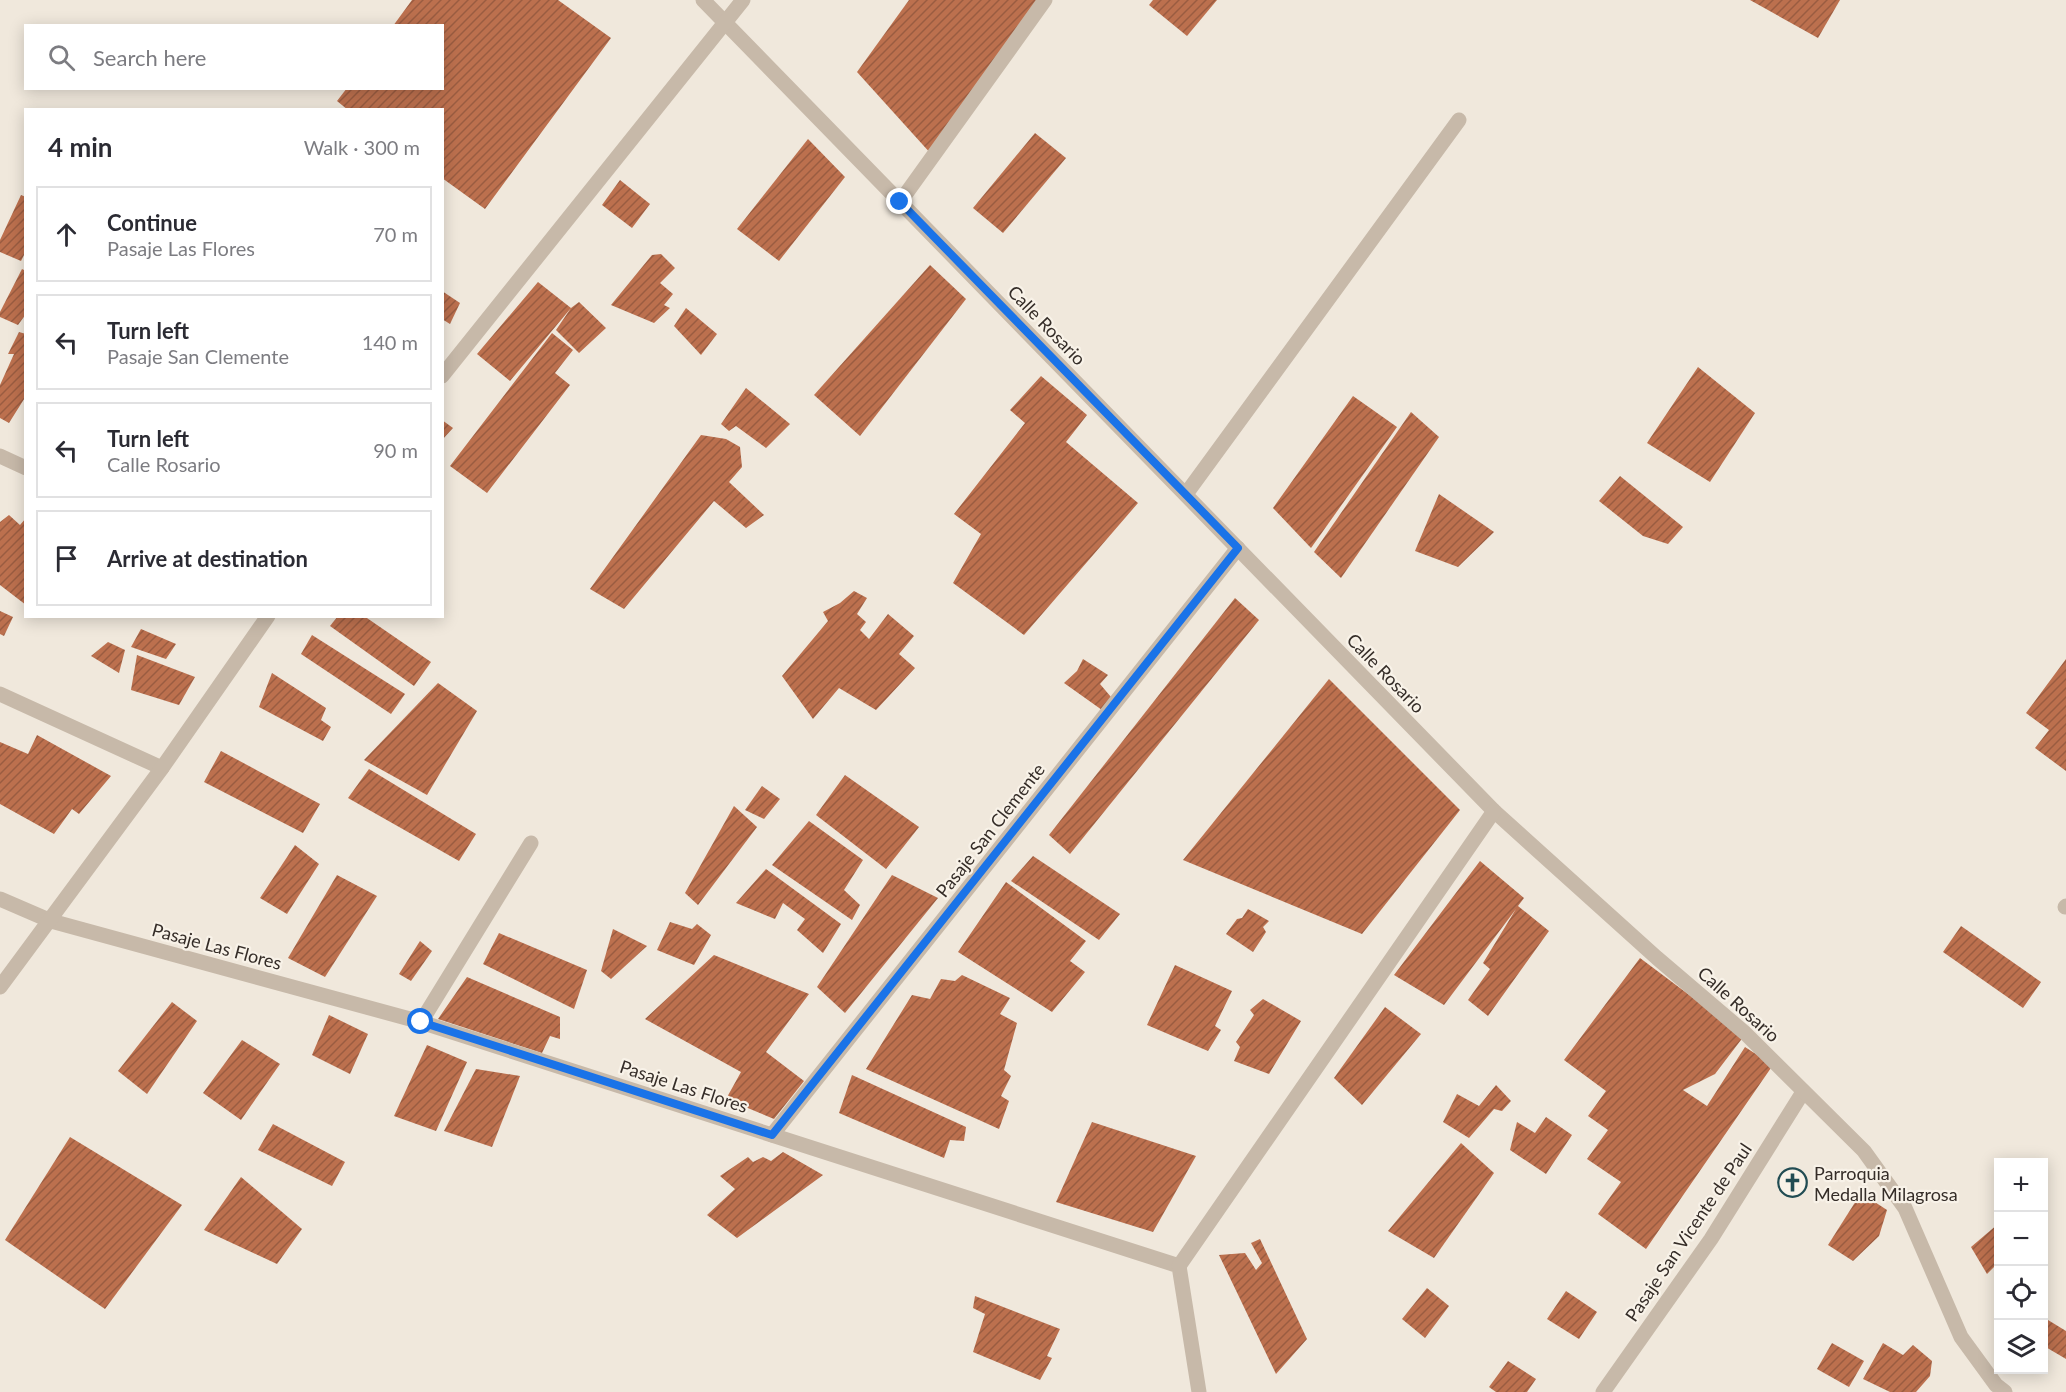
<!DOCTYPE html>
<html lang="en">
<head>
<meta charset="utf-8">
<style>
  body { margin:0; font-family:Lato,sans-serif; background:#f7f7f7; color:#2b2b33 }
  .controls { position:absolute; right:18px; bottom:18px; display:grid; overflow:hidden; border-radius:0px; box-shadow:0 3px 15px #0003 }
  .controls button { width:54px; height:54px; display:grid; place-items:center; padding:0; border:0; border-bottom:2px solid #e1e1e2; background:#fff; color:#2b2b33; font:30px sans-serif }
  .stop { position:absolute; width:18px; height:18px; margin:-14px; border:4px solid #1a73e8; border-radius:50%; background:#fff }
  .stop.end { background:#1a73e8; border-color:#fff; box-shadow:0 2px 6px #0008 }
  .list { margin:0; padding:0; list-style:none }
  h2 { display:flex; justify-content:space-between; align-items:center; height:78px; margin:0; padding:0 24px; font-size:26px }
  h2 small { font-size:20px; font-weight:400; color:#7c7c81 }
  .list li { display:grid; grid-template-columns:39px 1fr auto; gap:18px; align-items:center; box-sizing:border-box; height:96px; margin:0 12px 12px; padding:0 12px; border:2px solid #e1e1e2; border-radius:0px }
  .list b { display:block; font-size:22px; white-space:nowrap }
  .list p { margin:0; font-size:20px; white-space:nowrap; color:#7c7c81 }
  .list em { font-size:20px; font-style:normal; color:#7c7c81 }
  .icon { flex:none; width:33px; height:33px; fill:none; stroke:currentColor; stroke-width:2; stroke-linecap:round; stroke-linejoin:round }
  .map { position:relative; flex:none; width:2066px; height:1392px; overflow:hidden }
  .search { position:absolute; background:#fff; box-shadow:0 3px 15px #0003; left:24px; top:24px; width:420px; height:66px; display:flex; align-items:center; gap:15px; box-sizing:border-box; padding:0 21px; border-radius:0px; color:#7c7c81; font-size:22px }
  .panel { position:absolute; background:#fff; box-shadow:0 3px 15px #0003; left:24px; top:108px; width:420px; height:510px; border-radius:0px }
  .map>svg:first-child { display:block }
  .building { fill:url(#building-hatch) }
  .lines { fill:none; stroke-linecap:round; stroke-linejoin:round }
  .lane { stroke:#c7b9a9; stroke-width:15 }
  .street { stroke:#c7b9a9; stroke-width:15 }
  .route { stroke:#1a73e8; stroke-width:8 }
  .labels { text-anchor:middle; dominant-baseline:central; stroke-width:4.5; stroke-linejoin:round; paint-order:stroke }
  .street-label { font-size:18px; fill:#352d28; stroke:#f8f2e8 }
  .poi-label { font-size:18px; fill:#352d28; stroke:#f8f2e8; text-anchor:start }
</style>
</head>
<body>
<div class="map">
<svg width="2066" height="1392" viewBox="0 0 2066 1392">
  <defs>
    <pattern id="building-hatch" width="6" height="6" patternUnits="userSpaceOnUse" patternTransform="scale(1.5)"><rect width="6" height="6" fill="#bc704e"/><path d="M-1 1l2-2M0 6l6-6M5 7l2-2" fill="none" stroke="#9a5c41"/></pattern>
  </defs>
  <rect width="100%" height="100%" fill="#f0e8dc"/>
  <g class="building">
    <polygon points="412,0 558,0 611,38 485,209 442,178 442,110 348,110 337,101 347,88 442,88 442,26 393,26"/>
    <polygon points="909,0 1042,0 932,155 857,72"/>
    <polygon points="1153,0 1217,0 1187,36 1149,5"/>
    <polygon points="1750,0 1840,0 1818,38"/>
    <polygon points="1035,133 1066,158 1003,233 973,208"/>
    <polygon points="808,139 845,177 779,261 737,229"/>
    <polygon points="620,180 650,204 632,228 602,205"/>
    <polygon points="21,195 26,197 26,251 21,261 0,252 0,240"/>
    <polygon points="661,254 675,268 660,283 673,294 664,305 670,308 654,323 611,305 652,255"/>
    <polygon points="930,265 966,299 860,436 814,395"/>
    <polygon points="22,269 26,271 26,314 18,325 0,317 0,312"/>
    <polygon points="538,282 571,308 579,302 606,328 579,353 556,330 571,308 510,381 477,354"/>
    <polygon points="442,291 460,303 450,324 442,319"/>
    <polygon points="686,308 717,334 701,355 674,326"/>
    <polygon points="19,332 26,334 26,396 9,423 0,418 0,385 14,354 8,354"/>
    <polygon points="552,333 573,350 555,373 570,385 487,493 450,466"/>
    <polygon points="1698,367 1755,413 1710,482 1647,443"/>
    <polygon points="1041,376 1087,415 1066,442 1138,503 1024,635 953,583 981,534 954,514 1025,423 1010,410"/>
    <polygon points="746,388 790,424 766,448 736,426 729,431 721,424"/>
    <polygon points="1353,396 1397,427 1311,548 1273,508"/>
    <polygon points="1411,412 1439,437 1341,578 1314,552"/>
    <polygon points="442,420 453,428 442,440"/>
    <polygon points="701,435 726,439 740,447 742,467 729,482 764,515 746,528 714,501 624,609 590,589"/>
    <polygon points="1620,476 1683,527 1668,544 1643,536 1599,501"/>
    <polygon points="1439,494 1494,532 1458,567 1415,551"/>
    <polygon points="9,515 20,525 26,518 26,605 0,585 0,522"/>
    <polygon points="854,591 867,598 857,614 866,622 860,630 869,639 888,614 914,636 899,654 915,668 876,710 839,688 813,719 782,676 828,621 823,612 840,603"/>
    <polygon points="1235,598 1259,620 1070,854 1049,835"/>
    <polygon points="0,611 13,617 4,636 0,634"/>
    <polygon points="338,616 364,616 431,662 414,686 330,626"/>
    <polygon points="141,629 176,644 166,659 131,647"/>
    <polygon points="312,635 405,694 391,714 301,654"/>
    <polygon points="108,642 125,650 119,673 91,656"/>
    <polygon points="137,655 195,677 179,705 131,690"/>
    <polygon points="1083,659 1108,675 1100,684 1111,697 1102,710 1064,683 1077,671"/>
    <polygon points="2066,659 2066,771 2035,748 2049,730 2026,713"/>
    <polygon points="272,673 326,708 321,720 331,727 323,741 259,707"/>
    <polygon points="1329,679 1460,810 1362,934 1183,860"/>
    <polygon points="438,683 477,711 427,795 364,760"/>
    <polygon points="37,735 111,776 79,814 72,809 54,834 0,804 0,742 28,754"/>
    <polygon points="221,751 320,804 303,833 204,782"/>
    <polygon points="369,769 476,834 459,861 348,798"/>
    <polygon points="845,775 919,827 886,869 816,815"/>
    <polygon points="762,786 780,799 764,819 745,810"/>
    <polygon points="734,806 757,827 698,905 685,893"/>
    <polygon points="809,821 863,860 844,890 860,905 852,920 772,865"/>
    <polygon points="295,845 319,864 287,914 260,898"/>
    <polygon points="1033,856 1120,914 1099,940 1011,881"/>
    <polygon points="1480,861 1524,898 1518,906 1549,931 1488,1016 1468,1000 1490,969 1483,963 1516,909 1444,1005 1394,975"/>
    <polygon points="766,869 841,924 823,953 797,930 805,919 783,903 775,919 736,903"/>
    <polygon points="337,875 377,896 325,977 288,958"/>
    <polygon points="892,875 938,898 845,1013 817,987"/>
    <polygon points="1006,882 1086,941 1070,961 1085,972 1052,1012 958,952"/>
    <polygon points="1248,909 1269,921 1263,927 1266,932 1253,952 1226,934 1237,919 1242,918"/>
    <polygon points="670,922 692,929 697,924 711,935 694,965 657,950"/>
    <polygon points="1961,926 2041,982 2023,1008 1943,952"/>
    <polygon points="613,929 647,946 611,979 601,971"/>
    <polygon points="499,933 587,970 574,1009 483,964"/>
    <polygon points="420,941 432,951 411,981 399,974"/>
    <polygon points="714,955 809,994 766,1052 804,1081 774,1119 726,1099 741,1072 645,1019"/>
    <polygon points="1640,958 1744,1036 1715,1074 1683,1090 1707,1106 1745,1047 1773,1065 1646,1249 1598,1214 1621,1182 1587,1159 1608,1130 1588,1116 1606,1091 1564,1060"/>
    <polygon points="1175,965 1232,991 1215,1026 1221,1030 1208,1051 1147,1025"/>
    <polygon points="962,975 1010,998 1000,1014 1017,1023 1004,1070 1011,1076 1001,1096 1009,1101 999,1129 866,1069 912,995 930,999 941,979 955,981"/>
    <polygon points="467,977 560,1017 560,1039 550,1036 542,1053 438,1019"/>
    <polygon points="1263,999 1301,1021 1269,1074 1234,1061 1240,1047 1236,1042 1254,1015 1250,1010"/>
    <polygon points="172,1002 197,1021 147,1094 118,1071"/>
    <polygon points="1385,1007 1421,1034 1362,1105 1334,1078"/>
    <polygon points="329,1015 368,1034 350,1074 312,1055"/>
    <polygon points="242,1040 280,1064 241,1120 203,1093"/>
    <polygon points="427,1045 467,1062 436,1131 394,1116"/>
    <polygon points="476,1069 520,1076 492,1147 444,1131"/>
    <polygon points="852,1075 966,1127 964,1141 950,1140 944,1158 839,1113"/>
    <polygon points="1496,1085 1511,1101 1502,1111 1494,1109 1469,1138 1443,1122 1457,1094 1479,1106"/>
    <polygon points="1546,1117 1572,1135 1546,1174 1510,1150 1517,1122 1535,1133"/>
    <polygon points="1092,1122 1196,1156 1153,1232 1056,1202"/>
    <polygon points="273,1124 345,1162 332,1186 258,1150"/>
    <polygon points="70,1137 182,1205 105,1309 5,1240"/>
    <polygon points="1461,1143 1494,1173 1434,1258 1388,1231"/>
    <polygon points="783,1152 823,1175 737,1238 707,1215 735,1189 720,1176 748,1157 753,1162 763,1157 771,1161"/>
    <polygon points="241,1177 302,1229 277,1264 204,1230"/>
    <polygon points="1861,1193 1887,1210 1879,1236 1853,1261 1828,1245"/>
    <polygon points="1998,1224 1998,1263 1987,1274 1971,1247"/>
    <polygon points="1260,1239 1307,1339 1276,1374 1219,1255 1245,1253 1256,1270 1262,1263 1251,1243"/>
    <polygon points="1427,1288 1449,1306 1425,1338 1402,1319"/>
    <polygon points="1566,1291 1597,1312 1579,1339 1547,1319"/>
    <polygon points="975,1296 1060,1329 1047,1356 1052,1358 1040,1380 973,1352 985,1314 973,1308"/>
    <polygon points="2048,1320 2066,1331 2066,1359 2044,1346 2044,1328"/>
    <polygon points="1832,1343 1864,1361 1849,1387 1817,1369"/>
    <polygon points="1883,1343 1903,1355 1913,1345 1932,1361 1930,1376 1916,1392 1890,1392 1863,1379"/>
    <polygon points="1508,1361 1536,1379 1527,1392 1496,1392 1489,1387"/>
  </g>
  <g class="lines">
    <g class="lane">
      <polyline points="900,202 1045,0"/>
      <polyline points="0,456 26,468"/>
      <polyline points="0,694 162,768"/>
      <polyline points="0,899 51,921"/>
      <polyline points="2065,907 2066,906"/>
      <polyline points="421,1022 531,843"/>
      <polyline points="772,1135 1238,548"/>
      <polyline points="1603,1392 1711,1239 1803,1092"/>
    </g>
    <g class="street">
      <polyline points="703,0 1494,811 1657,958 1745,1033 1864,1151 1905,1208 1961,1337 1996,1385 2005,1392"/>
      <polyline points="442,376 743,0"/>
      <polyline points="1186,494 1459,120"/>
      <polyline points="51,921 421,1022 1179,1266 1199,1392"/>
      <polyline points="0,987 162,768 268,616"/>
      <polyline points="1179,1266 1494,811"/>
    </g>
  </g>
  <g class="lines">
    <polyline class="route" points="421,1022 772,1135 1238,548 900,202"/>
  </g>
  <defs>
    <symbol id="church-ring" viewBox="-11 -11 22 22"><circle r="9.5" fill="#f8f2e8" stroke="#214c53" stroke-width="1.5"/><path d="M-1.2-6h2.4v3.5h3.3v2.4h-3.3V6h-2.4V-.1h-3.3v-2.4h3.3Z" fill="#214c53"/></symbol>
  </defs>
  <g fill-rule="evenodd">
    <use href="#church-ring" x="1776" y="1166" width="33" height="33"/>
  </g>
  <g class="labels">
    <g class="street-label">
      <text transform="translate(1047 325) rotate(46)">Calle Rosario</text>
      <text transform="translate(1386 673) rotate(46)">Calle Rosario</text>
      <text transform="translate(990 830) rotate(-52)">Pasaje San Clemente</text>
      <text transform="translate(217 946) rotate(15)">Pasaje Las Flores</text>
      <text transform="translate(1739 1004) rotate(42)">Calle Rosario</text>
      <text transform="translate(684 1086) rotate(18)">Pasaje Las Flores</text>
      <text transform="translate(1688 1232) rotate(-56)">Pasaje San Vicente de Paul</text>
    </g>
    <g class="poi-label">
      <text x="1814" y="1173">Parroquia<tspan x="1814" dy="21">Medalla Milagrosa</tspan></text>
    </g>
  </g>
</svg>
<div class="controls">
<button>+</button>
<button>−</button>
<button><svg class="icon" aria-label="locate" viewBox="0 0 24 24"><circle cx="12" cy="12" r="6"/><path d="M12 2v4M12 18v4M2 12h4M18 12h4"/></svg></button>
<button><svg class="icon" aria-label="layers" viewBox="0 0 24 24"><path d="M12 4l9 5-9 5-9-5zM3 14l9 5 9-5"/></svg></button>
</div>
<div class="stop" style="left:421px;top:1022px"></div>
<div class="stop end" style="left:900px;top:202px"></div>
<div class="search"><svg class="icon" aria-label="search" viewBox="0 0 24 24"><circle cx="10" cy="10" r="6"/><path d="M15 15l6 6"/></svg>Search here</div>
<section class="panel">
<h2>4 min<small>Walk · 300 m</small></h2>
<ul class="list">
<li><svg class="icon" aria-label="ahead" viewBox="0 0 24 24"><path d="M12 20V5M6 11l6-6 6 6"/></svg><div><b>Continue</b><p>Pasaje Las Flores</p></div><em>70 m</em></li>
<li><svg class="icon" aria-label="left" viewBox="0 0 24 24"><path d="M17 20v-9H6M10 6l-5 5 5 5"/></svg><div><b>Turn left</b><p>Pasaje San Clemente</p></div><em>140 m</em></li>
<li><svg class="icon" aria-label="left" viewBox="0 0 24 24"><path d="M17 20v-9H6M10 6l-5 5 5 5"/></svg><div><b>Turn left</b><p>Calle Rosario</p></div><em>90 m</em></li>
<li><svg class="icon" aria-label="arrive" viewBox="0 0 24 24"><path d="M6 21V4h12l-3 4 3 4H6"/></svg><div><b>Arrive at destination</b></div></li>
</ul>
</section>
</div>
</body>
</html>
